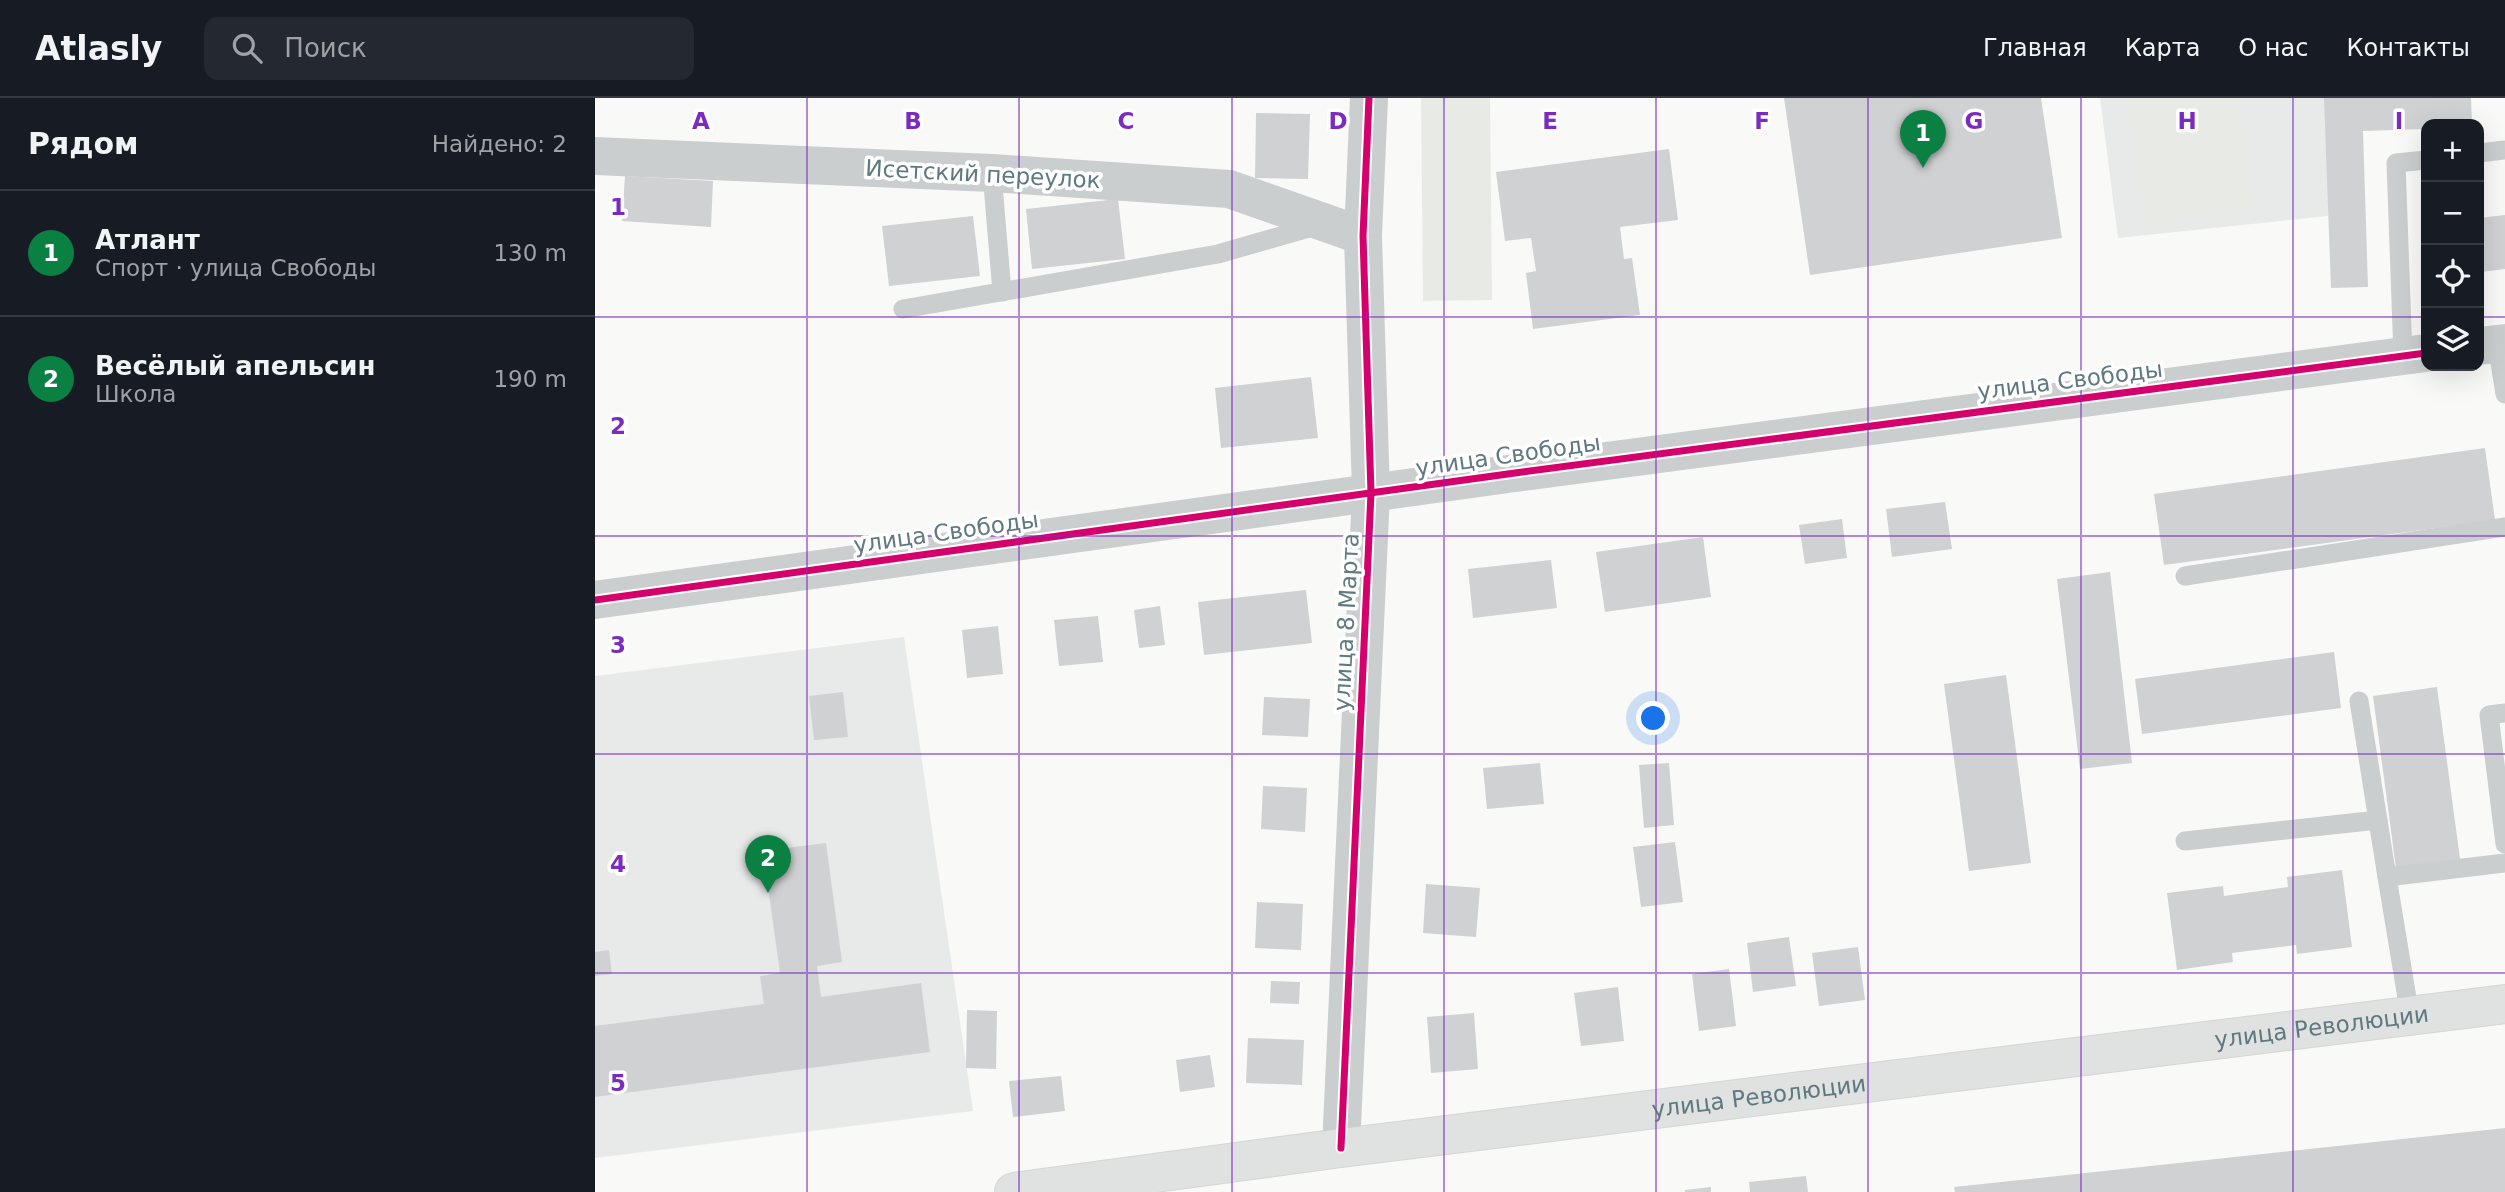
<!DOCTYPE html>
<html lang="ru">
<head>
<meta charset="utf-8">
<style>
  body { margin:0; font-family:"DejaVu Sans",sans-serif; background:#242831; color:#f1f3f6 }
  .controls { position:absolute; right:21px; top:21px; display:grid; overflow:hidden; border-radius:14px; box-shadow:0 7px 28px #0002 }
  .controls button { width:63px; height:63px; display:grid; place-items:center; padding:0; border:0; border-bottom:2px solid #363941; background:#171b24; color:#f1f3f6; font:35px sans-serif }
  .you { position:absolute; left:1059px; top:621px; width:24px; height:24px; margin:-18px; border:5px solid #fff; border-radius:50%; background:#1a73e8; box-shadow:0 0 0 10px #1a73e833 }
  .badge { display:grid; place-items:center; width:46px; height:46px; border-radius:50%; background:#0b8043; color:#fff; font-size:23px; font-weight:700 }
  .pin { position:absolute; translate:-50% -58px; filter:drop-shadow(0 2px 4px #0008) }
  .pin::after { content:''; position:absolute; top:37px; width:24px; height:21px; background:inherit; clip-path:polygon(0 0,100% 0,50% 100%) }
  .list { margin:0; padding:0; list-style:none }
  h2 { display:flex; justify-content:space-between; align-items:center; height:91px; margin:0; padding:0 28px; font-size:30px }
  h2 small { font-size:23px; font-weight:400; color:#9ea1a6 }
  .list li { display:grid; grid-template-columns:46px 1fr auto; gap:21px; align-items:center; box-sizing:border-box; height:126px; padding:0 28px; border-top:2px solid #363941 }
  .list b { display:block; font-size:26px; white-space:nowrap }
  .list p { margin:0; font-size:23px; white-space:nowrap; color:#9ea1a6 }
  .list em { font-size:23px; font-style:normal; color:#9ea1a6 }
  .icon { flex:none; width:38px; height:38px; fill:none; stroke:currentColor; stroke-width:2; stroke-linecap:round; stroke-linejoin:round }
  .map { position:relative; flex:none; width:1910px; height:1094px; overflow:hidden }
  header { display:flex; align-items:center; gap:42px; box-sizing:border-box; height:98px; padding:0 35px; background:#171b24; border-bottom:2px solid #363941 }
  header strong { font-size:33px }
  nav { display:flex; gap:38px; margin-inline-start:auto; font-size:24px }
  .search { width:490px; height:63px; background:#242831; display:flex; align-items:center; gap:18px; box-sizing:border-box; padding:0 24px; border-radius:14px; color:#9ea1a6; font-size:26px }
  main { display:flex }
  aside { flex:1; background:#171b24 }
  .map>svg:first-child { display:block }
  .built { fill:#e8eae9 }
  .green { fill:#e8ebe5 }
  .building { fill:#cfd1d2 }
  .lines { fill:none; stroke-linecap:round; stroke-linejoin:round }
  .secondary-casing { stroke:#d4d6d6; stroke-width:40 }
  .service { stroke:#cbcece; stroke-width:19 }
  .minor { stroke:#cbcece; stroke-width:38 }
  .tertiary { stroke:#cbcece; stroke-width:38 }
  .secondary { stroke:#e0e1e1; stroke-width:38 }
  .cycleway-casing { stroke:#fff; stroke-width:11 }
  .cycleway { stroke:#d6006c; stroke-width:7 }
  .grid { fill:none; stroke:#7b2cbf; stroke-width:2; stroke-opacity:0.55 }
  .labels { text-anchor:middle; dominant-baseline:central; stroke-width:7; stroke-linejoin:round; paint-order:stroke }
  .street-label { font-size:23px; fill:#5e797f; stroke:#fff }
  .grid-label { font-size:23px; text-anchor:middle; font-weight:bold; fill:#7b2cbf; stroke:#fff; stroke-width:7; stroke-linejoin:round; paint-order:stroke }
</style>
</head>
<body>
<header>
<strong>Atlasly</strong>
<div class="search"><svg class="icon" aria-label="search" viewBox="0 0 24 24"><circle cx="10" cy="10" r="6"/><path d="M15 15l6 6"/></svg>Поиск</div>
<nav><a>Главная</a><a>Карта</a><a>О нас</a><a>Контакты</a></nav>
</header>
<main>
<aside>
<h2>Рядом<small>Найдено: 2</small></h2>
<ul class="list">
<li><span class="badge">1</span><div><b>Атлант</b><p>Спорт · улица Свободы</p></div><em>130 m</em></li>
<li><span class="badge">2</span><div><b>Весёлый апельсин</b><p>Школа</p></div><em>190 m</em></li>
</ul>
</aside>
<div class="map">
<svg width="1910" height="1094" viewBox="0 0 1910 1094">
  <rect width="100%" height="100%" fill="#f9f9f8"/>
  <g class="built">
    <polygon points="1505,0 1733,0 1733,118 1523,140"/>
    <polygon points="309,539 378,1013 0,1060 0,578"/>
  </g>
  <g class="green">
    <polygon points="826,0 895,0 897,202 828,203"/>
    <polygon points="1531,0 1641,0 1659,109 1552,127"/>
  </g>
  <g class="building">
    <polygon points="1189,0 1446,0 1467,140 1215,177"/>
    <polygon points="1729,0 1876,0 1877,26 1831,26 1831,31 1768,33 1773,189 1736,190"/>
    <polygon points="661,15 715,16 713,81 660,80"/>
    <polygon points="1074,51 1083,122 1025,129 1029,161 1037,160 1045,217 938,231 931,175 941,173 936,140 910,143 901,74"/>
    <polygon points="30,78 118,83 116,129 27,123"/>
    <polygon points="523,101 530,161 437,171 431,111"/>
    <polygon points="1910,117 1910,171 1886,174 1888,182 1884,182 1884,120"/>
    <polygon points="378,118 385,178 294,188 287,128"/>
    <polygon points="716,279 723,340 626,350 620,290"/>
    <polygon points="1890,350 1900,422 1569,467 1559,396"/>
    <polygon points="1350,404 1357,451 1297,459 1291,411"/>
    <polygon points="1247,421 1252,460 1210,466 1204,427"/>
    <polygon points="1108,439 1116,499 1010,514 1001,454"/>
    <polygon points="956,462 962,510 878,520 873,471"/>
    <polygon points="1515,474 1537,665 1485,671 1462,481"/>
    <polygon points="711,492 717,545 609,557 603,504"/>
    <polygon points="565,508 570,547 544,550 539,512"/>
    <polygon points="503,518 508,564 464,568 459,522"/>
    <polygon points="403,528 408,576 372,580 367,532"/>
    <polygon points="1739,554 1746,610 1547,636 1540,581"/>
    <polygon points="1411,577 1436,765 1374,773 1349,586"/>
    <polygon points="1842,589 1865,761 1801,770 1778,598"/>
    <polygon points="248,594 253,639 219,642 214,598"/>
    <polygon points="669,599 715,601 713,639 667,637"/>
    <polygon points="945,665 949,706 892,711 888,670"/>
    <polygon points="1074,665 1079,727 1049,730 1044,667"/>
    <polygon points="668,688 712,690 710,734 666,731"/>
    <polygon points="1080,744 1088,804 1046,809 1038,749"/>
    <polygon points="231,745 247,864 222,868 226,899 326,885 335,954 0,999 0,928 169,906 165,878 185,875 168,753"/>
    <polygon points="1747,772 1757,849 1702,856 1701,847 1637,855 1638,864 1582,872 1572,795 1628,788 1629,798 1693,789 1692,779"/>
    <polygon points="831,786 885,790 881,839 828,835"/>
    <polygon points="662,804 708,806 706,852 660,850"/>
    <polygon points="1194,839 1201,888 1158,894 1152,845"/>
    <polygon points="1263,849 1270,902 1224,908 1217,855"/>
    <polygon points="14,852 17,876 0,878 0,854"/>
    <polygon points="1134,871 1141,928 1104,933 1097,876"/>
    <polygon points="676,883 705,884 704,906 675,905"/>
    <polygon points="1023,889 1029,943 986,948 979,895"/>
    <polygon points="372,912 402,913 401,971 371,970"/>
    <polygon points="879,915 883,971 836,975 832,919"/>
    <polygon points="653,940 709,942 707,987 651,985"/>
    <polygon points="615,957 620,989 585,994 581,962"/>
    <polygon points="466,978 470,1013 418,1019 414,983"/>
    <polygon points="1910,1030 1910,1094 1360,1094 1359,1089"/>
    <polygon points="1211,1078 1213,1094 1155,1094 1154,1084"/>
    <polygon points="1116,1089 1116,1094 1090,1094 1090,1092"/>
  </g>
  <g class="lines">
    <defs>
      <g id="secondary">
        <path id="s1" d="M 419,1094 L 746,1050 L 1910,906"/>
      </g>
    </defs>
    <use href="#secondary" class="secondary-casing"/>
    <g class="service">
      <polyline points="1884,55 1910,52"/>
      <polyline points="397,75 407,194"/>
      <polyline points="308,211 623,156 724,127"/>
      <polyline points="1902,246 1910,296"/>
      <polyline points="1808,258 1801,65 1831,62"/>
      <polyline points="1590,478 1910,429"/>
      <polyline points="1764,603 1792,779"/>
      <polyline points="1910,615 1894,617 1910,746"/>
      <polyline points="1590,743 1783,722"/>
      <polyline points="1815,918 1792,779 1910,765"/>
    </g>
    <g class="minor">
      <polyline points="0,58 397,75 634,91 768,138"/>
      <polyline points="746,1050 776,395 768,138 774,0"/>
    </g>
    <g class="tertiary">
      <polyline points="1884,248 1910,245"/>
      <polyline points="0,502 920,375 1831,255"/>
    </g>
    <use href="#secondary" class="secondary"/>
    <defs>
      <g id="cycleway">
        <polyline points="0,502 920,375 1831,255"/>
        <polyline points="746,1050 776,395 768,138 774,0"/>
      </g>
    </defs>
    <use href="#cycleway" class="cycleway-casing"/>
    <use href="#cycleway" class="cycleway"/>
  </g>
  <path class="grid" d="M 212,0 L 212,1094M 424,0 L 424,1094M 637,0 L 637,1094M 849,0 L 849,1094M 1061,0 L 1061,1094M 1273,0 L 1273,1094M 1486,0 L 1486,1094M 1698,0 L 1698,1094M 0,219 L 1831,219M 1884,219 L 1910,219M 0,438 L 1910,438M 0,656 L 1910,656M 0,875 L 1910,875"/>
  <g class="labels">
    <g class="street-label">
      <text transform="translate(388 76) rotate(3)">Исетский переулок</text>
      <text transform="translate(1475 282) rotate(-7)">улица Свободы</text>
      <text transform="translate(913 357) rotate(-8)">улица Свободы</text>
      <text transform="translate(351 434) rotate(-8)">улица Свободы</text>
      <text transform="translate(751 524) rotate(-87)">улица 8 Марта</text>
      <text stroke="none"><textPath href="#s1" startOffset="1318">улица Революции</textPath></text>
      <text stroke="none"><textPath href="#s1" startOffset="751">улица Революции</textPath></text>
    </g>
  </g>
  <g class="grid-label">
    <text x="106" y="31">A</text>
    <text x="318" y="31">B</text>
    <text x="531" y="31">C</text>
    <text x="743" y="31">D</text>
    <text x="955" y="31">E</text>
    <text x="1167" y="31">F</text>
    <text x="1379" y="31">G</text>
    <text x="1592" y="31">H</text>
    <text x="1804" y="31">I</text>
    <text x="23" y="117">1</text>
    <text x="23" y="336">2</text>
    <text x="23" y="555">3</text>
    <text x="23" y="774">4</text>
    <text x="23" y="993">5</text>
  </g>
</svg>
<div class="controls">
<button>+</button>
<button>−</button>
<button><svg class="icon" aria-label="locate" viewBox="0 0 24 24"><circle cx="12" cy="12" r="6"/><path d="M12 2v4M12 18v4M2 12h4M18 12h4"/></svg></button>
<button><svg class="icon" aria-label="layers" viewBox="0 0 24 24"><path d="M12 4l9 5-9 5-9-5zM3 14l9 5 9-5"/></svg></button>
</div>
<div class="you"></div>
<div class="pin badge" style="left:1328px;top:70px">1</div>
<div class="pin badge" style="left:173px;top:795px">2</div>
</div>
</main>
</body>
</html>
